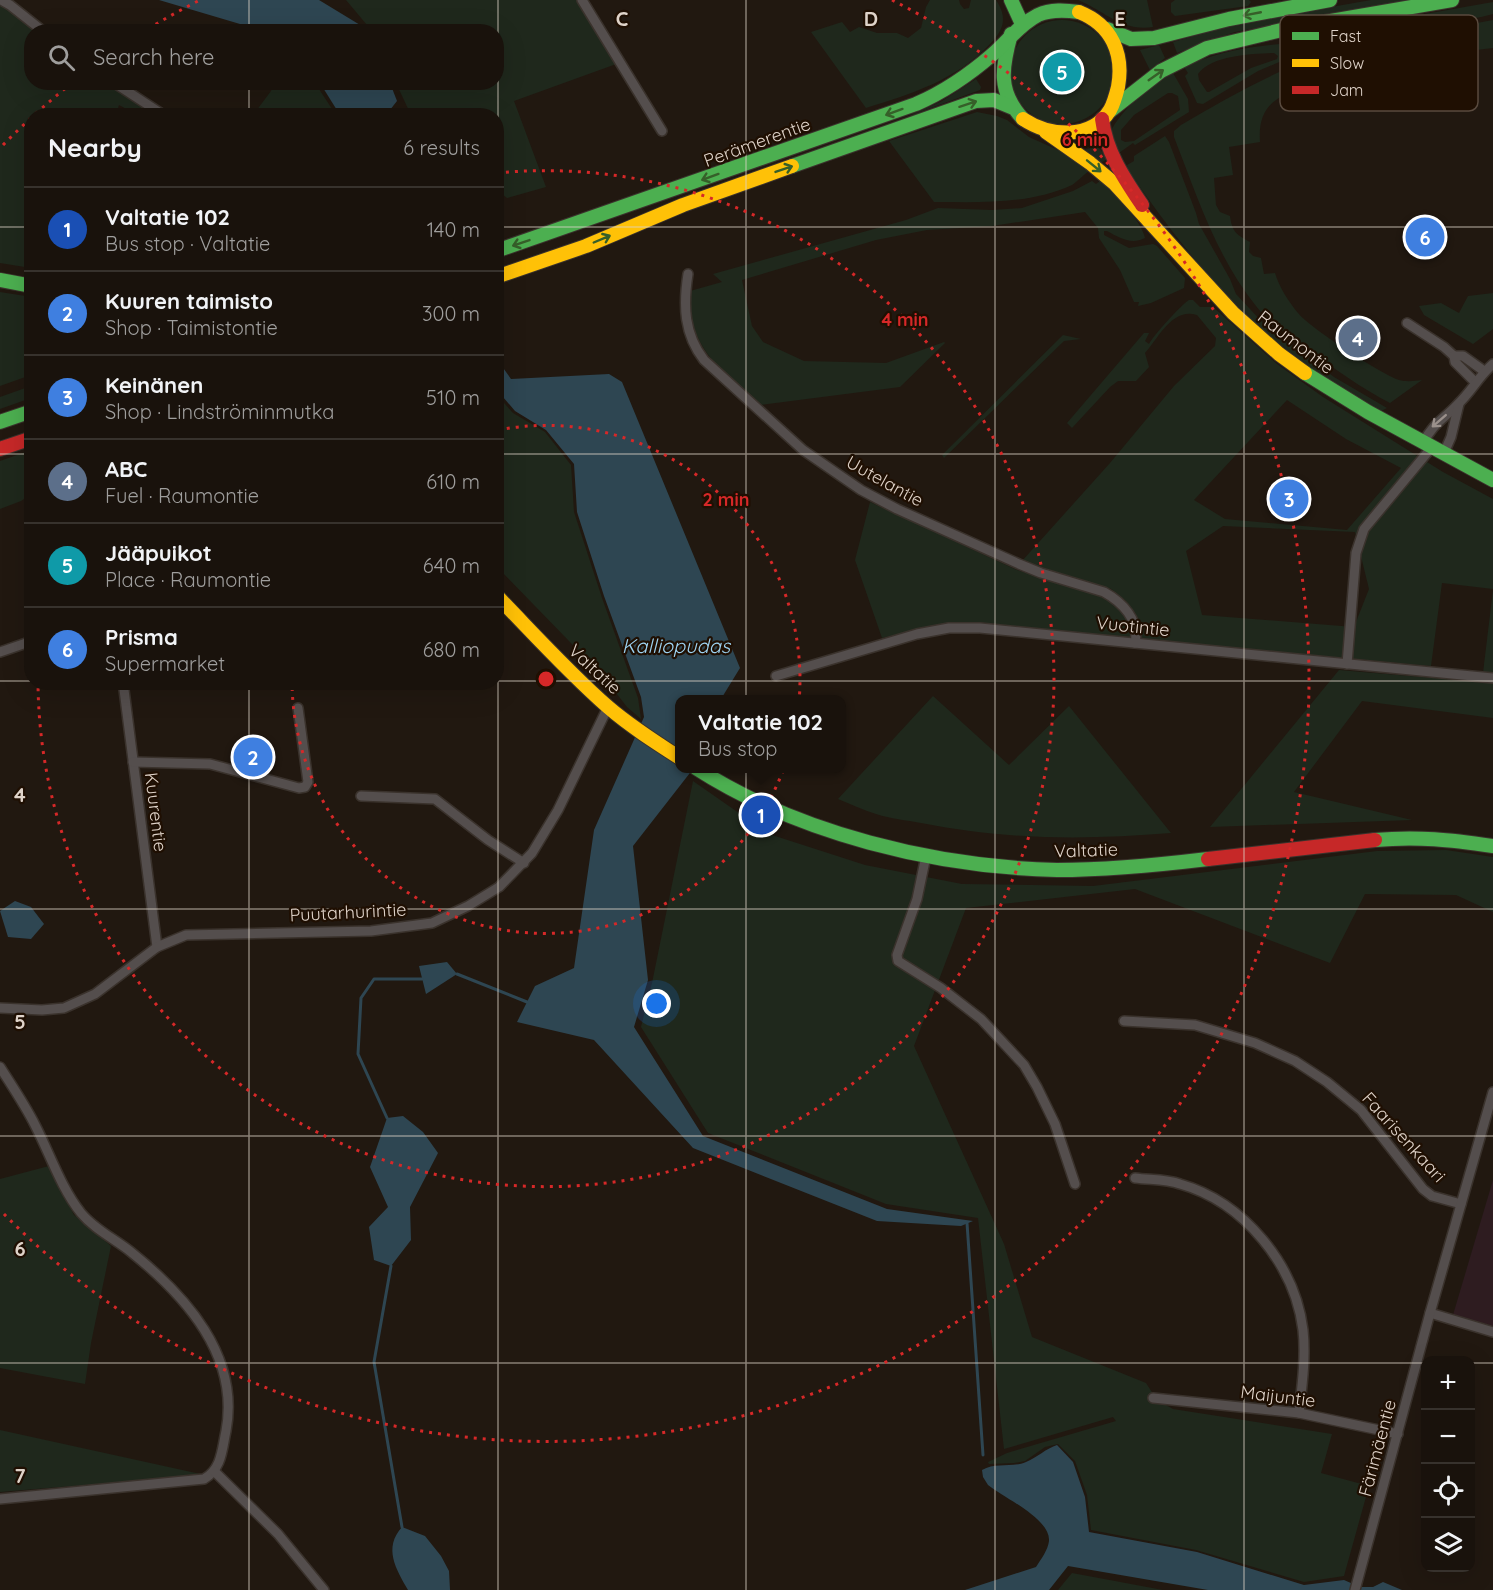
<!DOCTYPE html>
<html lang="en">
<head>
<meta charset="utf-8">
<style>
  body { margin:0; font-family:Quicksand,sans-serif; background:#26201a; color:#f1f3f6 }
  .controls { position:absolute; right:18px; bottom:18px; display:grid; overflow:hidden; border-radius:12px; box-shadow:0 6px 24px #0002 }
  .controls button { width:54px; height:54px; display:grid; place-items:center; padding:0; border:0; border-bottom:2px solid #37322d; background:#19120c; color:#f1f3f6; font:30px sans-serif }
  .you { position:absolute; left:657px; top:1004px; width:21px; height:21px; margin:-15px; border:4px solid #fff; border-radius:50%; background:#1a73e8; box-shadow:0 0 0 9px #1a73e833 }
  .badge { display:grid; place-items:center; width:39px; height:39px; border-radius:50%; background:#9c9288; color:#fff; font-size:20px; font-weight:700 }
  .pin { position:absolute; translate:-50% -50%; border:3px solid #fff; box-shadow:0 2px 6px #0006 }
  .popup { position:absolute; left:675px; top:695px; width:171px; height:78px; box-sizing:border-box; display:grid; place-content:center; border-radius:12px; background:#19120c; filter:drop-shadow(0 2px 4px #0005); font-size:20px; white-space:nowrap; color:#9f9e9d }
  .popup b { font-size:22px; color:#f1f3f6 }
  .popup::after { content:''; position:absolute; left:50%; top:100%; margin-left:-12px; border:12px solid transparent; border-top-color:#19120c }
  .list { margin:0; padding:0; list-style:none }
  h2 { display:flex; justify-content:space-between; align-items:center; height:78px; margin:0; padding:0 24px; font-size:26px }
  h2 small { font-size:20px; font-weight:400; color:#9f9e9d }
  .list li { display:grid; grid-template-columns:39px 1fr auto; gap:18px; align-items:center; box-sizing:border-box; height:84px; padding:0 24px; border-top:2px solid #37322d }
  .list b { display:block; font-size:22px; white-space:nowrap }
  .list p { margin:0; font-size:20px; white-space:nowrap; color:#9f9e9d }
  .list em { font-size:20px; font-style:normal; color:#9f9e9d }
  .icon { flex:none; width:33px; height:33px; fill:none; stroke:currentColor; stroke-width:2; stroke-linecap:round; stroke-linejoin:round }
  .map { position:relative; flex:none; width:1493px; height:1590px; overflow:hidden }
  .search { position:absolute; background:#19120c; box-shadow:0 6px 24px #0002; left:24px; top:24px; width:480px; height:66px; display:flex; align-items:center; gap:15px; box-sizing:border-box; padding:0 21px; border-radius:24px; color:#9f9e9d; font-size:22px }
  .panel { position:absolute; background:#19120c; box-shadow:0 6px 24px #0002; left:24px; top:108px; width:480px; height:582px; border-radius:24px }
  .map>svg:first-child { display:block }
  .industrial { fill:#2e1c20 }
  .green { fill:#1f281c; fill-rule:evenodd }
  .water { fill:#2e4652 }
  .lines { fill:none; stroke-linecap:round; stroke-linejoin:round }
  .stream { stroke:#2e4652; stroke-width:3 }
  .street-casing { stroke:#3a322c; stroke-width:12 }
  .fast-casing { stroke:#3a322c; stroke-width:16 }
  .slow-casing { stroke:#3a322c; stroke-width:16 }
  .jam-casing { stroke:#3a322c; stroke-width:16 }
  .street { stroke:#544e4d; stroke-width:9 }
  .fast { stroke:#4caf50; stroke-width:14 }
  .slow { stroke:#ffc107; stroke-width:14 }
  .jam { stroke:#c62828; stroke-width:14 }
  .oneway { stroke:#365f29 }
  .oneway2 { stroke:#9a908b }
  .grid { fill:none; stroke:#dfd3c9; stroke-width:1.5; stroke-opacity:0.55 }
  .ring { fill:none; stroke:#d62828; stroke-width:3; stroke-dasharray:3 6 }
  .labels { text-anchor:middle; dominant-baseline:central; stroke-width:4.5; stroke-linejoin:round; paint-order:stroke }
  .street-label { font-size:18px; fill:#dfd3c9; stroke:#1f0f02 }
  .water-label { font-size:20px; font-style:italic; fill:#9dd3f2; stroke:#1f0f02 }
  .key { fill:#1f0f02; stroke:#594a3e; stroke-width:1.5 }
  .key-label { font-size:16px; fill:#dfd3c9 }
  .grid-label { font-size:20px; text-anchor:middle; font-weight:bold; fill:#dfd3c9; stroke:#1f0f02; stroke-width:4.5; stroke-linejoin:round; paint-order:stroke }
  .centre { fill:#d62828; stroke:#1f0f02; stroke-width:3 }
  .ring-label { font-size:18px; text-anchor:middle; font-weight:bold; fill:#d62828; stroke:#1f0f02; stroke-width:4.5; stroke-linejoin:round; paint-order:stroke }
</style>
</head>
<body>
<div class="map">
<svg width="1493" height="1590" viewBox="0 0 1493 1590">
  <rect width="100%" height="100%" fill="#211810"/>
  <polygon class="industrial" points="1493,1180 1493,1326 1453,1315"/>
  <g class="green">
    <polygon points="346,0 578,0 619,63 514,101 546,187 507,198 497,190 496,116 411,115 396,83 496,82 496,32 372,31"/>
    <path d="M 930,0 L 959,0 L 960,4 L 964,9 L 969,8 L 971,0 L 996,0 C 1008,18 1004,30 989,45 C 956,80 911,94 866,108 L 811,32 L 842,22 L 850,32 L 859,27 L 877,33 L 897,33 L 908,38 L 921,28 L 926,7 Z"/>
    <path d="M 1078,0 L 1147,0 L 1153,27 C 1122,32 1105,11 1078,0 Z"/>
    <polygon points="1175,0 1249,0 1251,2 1248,6 1175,16 1171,12 1171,3"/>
    <polygon points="1371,0 1412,0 1235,32 1177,53 1173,42 1235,24"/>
    <polygon points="0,1 45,31 32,32 32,82 116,83 165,115 138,115 119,105 116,115 32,116 31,268 0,263"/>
    <polygon points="1493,2 1493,14 1481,17 1306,49 1305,47 1293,53 1290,41 1323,32"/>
    <circle cx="1062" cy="72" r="52"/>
    <polygon points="1493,20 1493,48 1392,60 1387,56 1385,43 1391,39"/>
    <path d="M 1374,42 L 1379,50 L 1378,63 L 1293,84 L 1293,91 C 1268,101 1258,114 1260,142 L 1229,147 L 1233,175 L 1214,178 L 1216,205 L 1220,212 L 1230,216 C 1232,232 1237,235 1250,242 L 1249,252 L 1253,256 L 1261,258 L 1264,274 L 1275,273 C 1279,287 1289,302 1298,313 C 1310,328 1381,374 1399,380 C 1406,382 1415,381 1422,380 L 1390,403 C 1361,388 1335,369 1309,350 C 1291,337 1270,324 1256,306 C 1216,256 1197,196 1174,137 L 1174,131 L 1181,125 C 1223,100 1266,76 1312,58 C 1332,50 1353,46 1374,42 Z"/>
    <path d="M 1280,44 L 1284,47 L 1286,54 L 1284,60 L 1258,71 L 1203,104 L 1197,103 L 1185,76 L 1188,73 L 1184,67 C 1219,52 1242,48 1280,44 ZM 1274,53 L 1278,56 L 1277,59 L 1251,68 L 1209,92 L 1207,92 L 1199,80 L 1198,74 C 1212,55 1253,54 1274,53 Z"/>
    <polygon points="1159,45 1165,58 1150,70 1140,50"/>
    <path d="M 1173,73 L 1188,99 L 1189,112 L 1135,145 L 1133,143 L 1116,155 L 1110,132 C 1124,107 1147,87 1173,73 ZM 1168,93 L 1172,93 L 1178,96 L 1180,110 L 1134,141 L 1125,142 L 1121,140 L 1121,130 L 1134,115 Z"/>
    <polygon points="976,79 981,87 980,90 904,118 942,101"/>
    <polygon points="275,83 315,83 336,115 253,115 271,91"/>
    <path d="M 977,112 L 997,116 L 1007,120 L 1029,137 L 1060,151 L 1089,171 C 1083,175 1077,182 1072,185 C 1028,205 981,202 934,202 L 889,141 Z"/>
    <path d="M 1165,136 L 1169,142 L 1196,213 L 1199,224 L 1230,279 L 1236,294 L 1263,323 L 1334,377 L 1387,408 L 1381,411 C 1340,388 1299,363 1264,331 C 1210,284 1168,228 1128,170 L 1127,165 L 1134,161 L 1134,156 Z"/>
    <polygon points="1098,146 1107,159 1101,163 1084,150"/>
    <path d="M 1092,181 L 1096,184 L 1100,181 C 1114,194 1141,219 1145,238 C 1131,245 1120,238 1107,231 L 1104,231 L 1104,235 L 1129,248 L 1153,244 L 1157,246 L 1185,278 L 1184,288 L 1151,303 L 1138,306 L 1139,302 L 1134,302 L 1120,270 L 1099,238 L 1098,228 L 1085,212 L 992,226 L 927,230 L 876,240 L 742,280 L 752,326 L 763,342 L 804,361 L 886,363 L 944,342 L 945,343 L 900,387 L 761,405 C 722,369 687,350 690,291 L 722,282 L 713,274 L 906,220 L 938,208 L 992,210 L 1022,208 L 1073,191 Z"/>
    <polygon points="0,292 32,297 31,375 0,386"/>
    <polygon points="1493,293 1493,329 1473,344 1424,315 1419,306 1441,303 1459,313 1468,296"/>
    <path d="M 1189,300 L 1193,300 L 1200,307 L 1213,307 L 1277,364 L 1323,397 L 1443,472 L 1493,499 L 1493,589 L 1442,583 L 1431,666 L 1142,639 L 1142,625 L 1135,613 L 1125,600 L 1111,589 L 1022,561 L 1110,463 L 1174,386 L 1215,346 L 1216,338 L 1197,315 C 1172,307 1158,339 1145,353 L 1149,367 L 1136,381 L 1118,381 L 1110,387 L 1072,428 L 1067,423 L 1144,333 L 1149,333 L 1145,341 L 1149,344 C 1153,336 1182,304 1189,300 ZM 1287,400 L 1346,439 L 1401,468 L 1347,530 L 1225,519 L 1194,500 ZM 1223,526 L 1355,532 L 1369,589 L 1354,627 L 1202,615 L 1186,551 Z"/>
    <polygon points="1063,335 1081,339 1064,341 944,458 942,455"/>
    <polygon points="31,386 31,398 0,409 0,397"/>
    <polygon points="497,395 513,413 545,432 571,465 574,512 602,598 638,698 641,719 627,707 603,676 497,567"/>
    <polygon points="31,450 31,494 21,501 0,509 0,461"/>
    <polygon points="870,502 1017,570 1102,595 1117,605 1129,621 1132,630 1132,639 978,622 948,623 882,638 855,560"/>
    <polygon points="1493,590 1493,674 1483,673"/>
    <polygon points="1339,670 1493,683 1493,718 1362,701 1294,792 1412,820 1210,827"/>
    <path d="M 933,696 L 1009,765 L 1069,706 L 1171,833 C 1084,840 1008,840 921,823 C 906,820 891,819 876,814 C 863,810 851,804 838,799 Z"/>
    <polygon points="693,781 769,834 865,865 962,884 1093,886 1377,851 1446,850 1493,857 1493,912 1456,895 1365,894 1330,963 1135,889 966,908 914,1046 1004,1244 1032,1337 1146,1383 1157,1400 1173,1409 1332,1434 1321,1473 1369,1486 1344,1576 1304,1582 1196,1550 1091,1530 1087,1495 1075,1461 1058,1444 1045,1447 1025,1461 1014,1463 989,1464 988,1462 1007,1453 1116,1421 1113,1417 1004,1449 978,1218 886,1204 708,1133 641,1027 652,983"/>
    <polygon points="49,1166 74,1215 111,1246 91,1343 85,1384 0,1368 0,1179"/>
    <polygon points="0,1430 205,1475 0,1492"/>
    <polygon points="1072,1573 1163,1590 1058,1590"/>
  </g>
  <g class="water">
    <polygon points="159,0 319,0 370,31 264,31"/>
    <polygon points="320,83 390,83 397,101 386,115 340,115"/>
    <polygon points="496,358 511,379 609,374 622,382 740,668 721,699 680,700 680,768 693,769 633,846 648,980 634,1027 703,1136 887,1209 973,1221 961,1226 877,1221 693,1148 594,1040 517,1022 535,986 574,968 594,830 644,717 641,697 604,596 577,512 574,464 546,430 515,411 497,390"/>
    <polygon points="15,901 31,907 44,924 31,939 8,937 0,911"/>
    <polygon points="447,962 457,974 426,994 419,966"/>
    <polygon points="403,1116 423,1132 438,1153 410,1207 411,1240 391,1266 374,1260 369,1227 388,1207 370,1167 387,1118"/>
    <path d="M 1057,1445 L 1073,1462 L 1085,1497 L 1089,1532 L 1197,1552 L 1304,1585 L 1344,1580 L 1360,1587 L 1373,1587 L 1383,1582 L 1402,1590 L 1208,1590 L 1068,1566 L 1049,1590 L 965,1590 L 1036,1567 C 1041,1559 1048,1550 1049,1541 C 1051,1519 1004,1498 988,1485 L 983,1477 L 982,1470 C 996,1462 1012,1468 1026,1462 C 1038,1457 1045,1449 1057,1445 Z"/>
    <path d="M 402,1527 L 425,1536 L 441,1556 L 449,1571 L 450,1590 L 408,1590 C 396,1569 383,1548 402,1527 Z"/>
  </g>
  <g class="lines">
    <g class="stream">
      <polyline points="457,974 527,1002"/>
      <polyline points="387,1118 358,1054 361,998 374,979 422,979"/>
      <polyline points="967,1223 983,1455"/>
      <polyline points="391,1266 374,1362 402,1527"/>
    </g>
    <defs>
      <g id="street">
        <polyline points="1,0 10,5 44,32"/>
        <polyline points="582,0 662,131"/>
        <polyline points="113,82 165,116"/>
        <path d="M 688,274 C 683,306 684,334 704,360 L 803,450 L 861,490 L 897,509 L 1019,564 L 1041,573 L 1104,592 C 1122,602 1140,620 1135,643"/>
        <polyline points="1407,323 1444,347 1454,356 1455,362 1475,382"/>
        <polyline points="1454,356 1463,356 1484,371"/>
        <path d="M 1423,443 C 1434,422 1443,420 1458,404 C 1471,392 1479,376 1493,364"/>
        <polyline points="1444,453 1451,437 1459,404"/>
        <polyline points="0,652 32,641"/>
        <polyline points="1347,664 1356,553 1364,529 1432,447"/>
        <polyline points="776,676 917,634 949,628 980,628 1493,678"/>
        <polyline points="123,682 157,947"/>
        <polyline points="133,762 210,764 299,788 305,787 308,782 298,708"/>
        <polyline points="361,796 435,799 488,840 524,863"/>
        <polyline points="926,856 917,899 897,955 898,961 941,988 981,1019 1024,1065 1037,1087 1055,1124 1075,1184"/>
        <polyline points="0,1008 42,1010 64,1008 95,994 157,947 186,935 371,931 432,923 468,906 499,887 532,853 558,810 608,707"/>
        <polyline points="1124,1021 1195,1025 1255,1043 1295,1061 1327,1082 1361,1110 1423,1189 1432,1196 1461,1204"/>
        <path d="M 0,1067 C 12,1086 25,1105 35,1125 C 50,1154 61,1188 81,1213 C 95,1230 115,1239 131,1252 C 186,1296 240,1356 226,1431 C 222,1449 222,1469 204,1479 L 0,1499"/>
        <path d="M 1135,1178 C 1150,1180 1166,1179 1180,1184 C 1244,1202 1295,1265 1303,1330 C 1306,1357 1302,1386 1299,1413"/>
        <polyline points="1430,1313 1493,1332"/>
        <polyline points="1153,1398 1299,1413 1398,1434"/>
        <polyline points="214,1471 278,1534 324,1590"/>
        <polyline points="1355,1590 1430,1313 1493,1092"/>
      </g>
      <g id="fast">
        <polyline points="1011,0 1022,24"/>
        <polyline points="1107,29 1131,39 1154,38 1229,19 1330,0"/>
        <path d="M 1011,34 C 1002,67 997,91 1023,119"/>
        <polyline points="1110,111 1161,71 1207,48 1290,28 1452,0"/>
        <polyline points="792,166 976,101 994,100 1011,107"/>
        <path d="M 496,251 L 916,104 C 944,92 970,74 993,54 C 1008,41 1020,24 1038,15 C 1051,9 1065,10 1079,12"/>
        <polyline points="0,280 32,286"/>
        <polyline points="1305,373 1368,412 1493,480"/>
        <polyline points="0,422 32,411"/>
        <path d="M 696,768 C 799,834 935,867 1057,870 C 1107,870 1158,865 1208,859"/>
        <path d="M 1375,840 C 1418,836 1451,840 1493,846"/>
      </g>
      <g id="slow">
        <path d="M 1023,119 C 1049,136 1091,141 1110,110 C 1114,103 1116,95 1118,87 C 1124,54 1112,25 1079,12"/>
        <polyline points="1046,132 1090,163 1115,184 1233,313 1279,354 1305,373"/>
        <polyline points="496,277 586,246 683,205 792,166"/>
        <path d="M 496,595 C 533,633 568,672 608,707 C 630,726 655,742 680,758"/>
      </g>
      <g id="jam">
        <path d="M 1102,119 C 1106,152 1124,178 1142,205"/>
        <polyline points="0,449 32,438"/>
        <polyline points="1208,859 1375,840"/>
      </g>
    </defs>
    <use href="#street" class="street-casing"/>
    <use href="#fast" class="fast-casing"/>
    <use href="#slow" class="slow-casing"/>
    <use href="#jam" class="jam-casing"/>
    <use href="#street" class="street"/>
    <use href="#fast" class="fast"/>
    <use href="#slow" class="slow"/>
    <use href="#jam" class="jam"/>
  </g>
  <defs><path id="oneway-shaft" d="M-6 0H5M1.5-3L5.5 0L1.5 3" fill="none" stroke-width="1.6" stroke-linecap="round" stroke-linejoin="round" transform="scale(1.5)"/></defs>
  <g class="oneway">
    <use href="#oneway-shaft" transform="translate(1252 14) rotate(169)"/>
    <use href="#oneway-shaft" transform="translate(1156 75) rotate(-35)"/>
    <use href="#oneway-shaft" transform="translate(968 104) rotate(-18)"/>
    <use href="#oneway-shaft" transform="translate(894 112) rotate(160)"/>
    <use href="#oneway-shaft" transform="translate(1094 166) rotate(39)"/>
    <use href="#oneway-shaft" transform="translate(784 169) rotate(-19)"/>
    <use href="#oneway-shaft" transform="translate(710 177) rotate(160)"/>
    <use href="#oneway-shaft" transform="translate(602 239) rotate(-23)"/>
    <use href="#oneway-shaft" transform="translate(521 243) rotate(161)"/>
  </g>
  <use class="oneway2" href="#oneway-shaft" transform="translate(1439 421) rotate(139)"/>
  <path class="grid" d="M 249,0 L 249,32M 498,0 L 498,1590M 746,0 L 746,1590M 995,0 L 995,1590M 1244,0 L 1244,1590M 249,82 L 249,116M 0,227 L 32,227M 496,227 L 1493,227M 0,454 L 32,454M 496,454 L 1493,454M 0,681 L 32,681M 496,681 L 1493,681M 249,682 L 249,1590M 0,909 L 1493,909M 0,1136 L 1493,1136M 0,1363 L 1426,1363M 1470,1363 L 1493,1363"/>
  <g class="ring">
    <path d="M498 430A254 254 0 1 1 292 683"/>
    <path d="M497 173A508 508 0 1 1 38 683"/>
    <path d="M3 145A762 762 0 0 1 72 83M148 29A762 762 0 0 1 200 0M892 0A762 762 0 1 1 3 1213"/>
  </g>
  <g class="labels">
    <g class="street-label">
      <text transform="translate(757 142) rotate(-20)">Perämerentie</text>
      <text transform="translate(1296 342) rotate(38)">Raumontie</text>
      <text transform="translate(885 481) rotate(29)">Uutelantie</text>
      <text transform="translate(1133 626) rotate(6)">Vuotintie</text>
      <text transform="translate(595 669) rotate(43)">Valtatie</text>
      <text transform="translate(156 812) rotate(83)">Kuurentie</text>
      <text transform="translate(1086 850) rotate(-2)">Valtatie</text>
      <text transform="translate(348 912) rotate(-3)">Puutarhurintie</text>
      <text transform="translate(1404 1137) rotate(48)">Faarisenkaari</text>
      <text transform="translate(1278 1396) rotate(7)">Maijuntie</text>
      <text transform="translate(1377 1448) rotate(-75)">Färimäentie</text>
    </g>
    <g class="water-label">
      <text x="676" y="645">Kalliopudas</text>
    </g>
  </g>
  <rect x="1280" y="15" width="198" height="96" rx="9" class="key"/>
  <rect x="1292" y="32" width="27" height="8" fill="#4caf50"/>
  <rect x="1292" y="59" width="27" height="8" fill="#ffc107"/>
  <rect x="1292" y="86" width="27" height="8" fill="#c62828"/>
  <g class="key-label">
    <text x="1330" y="42">Fast</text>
    <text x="1330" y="69">Slow</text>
    <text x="1330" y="96">Jam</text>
  </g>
  <g class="grid-label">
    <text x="622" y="26">C</text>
    <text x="871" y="26">D</text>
    <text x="1120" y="26">E</text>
    <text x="20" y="802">4</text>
    <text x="20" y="1029">5</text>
    <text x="20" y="1256">6</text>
    <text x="20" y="1483">7</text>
  </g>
  <circle cx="546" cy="679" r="9" class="centre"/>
  <g class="ring-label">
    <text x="1085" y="146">6 min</text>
    <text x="905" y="326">4 min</text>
    <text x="726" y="506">2 min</text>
  </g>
</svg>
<div class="controls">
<button>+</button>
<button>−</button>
<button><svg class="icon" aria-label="locate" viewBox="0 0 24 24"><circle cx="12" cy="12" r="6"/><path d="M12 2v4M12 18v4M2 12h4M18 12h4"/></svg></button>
<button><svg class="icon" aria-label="layers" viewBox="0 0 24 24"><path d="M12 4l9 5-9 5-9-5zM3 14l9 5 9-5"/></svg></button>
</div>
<div class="you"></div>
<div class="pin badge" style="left:761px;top:815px;background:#1a4fb4">1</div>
<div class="popup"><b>Valtatie 102</b>Bus stop</div>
<div class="pin badge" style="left:253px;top:757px;background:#3f7fe0">2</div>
<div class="pin badge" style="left:1289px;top:499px;background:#3f7fe0">3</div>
<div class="pin badge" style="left:1358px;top:338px;background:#5c6f8a">4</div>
<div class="pin badge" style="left:1062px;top:72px;background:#0f9aa8">5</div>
<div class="pin badge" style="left:1425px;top:237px;background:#3f7fe0">6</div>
<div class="search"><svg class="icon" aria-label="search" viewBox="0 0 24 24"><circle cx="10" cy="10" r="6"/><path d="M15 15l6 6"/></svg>Search here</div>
<section class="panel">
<h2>Nearby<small>6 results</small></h2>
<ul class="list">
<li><span class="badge" style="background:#1a4fb4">1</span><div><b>Valtatie 102</b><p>Bus stop · Valtatie</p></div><em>140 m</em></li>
<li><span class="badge" style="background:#3f7fe0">2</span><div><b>Kuuren taimisto</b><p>Shop · Taimistontie</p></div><em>300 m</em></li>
<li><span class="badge" style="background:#3f7fe0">3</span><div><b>Keinänen</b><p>Shop · Lindströminmutka</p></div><em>510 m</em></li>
<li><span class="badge" style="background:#5c6f8a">4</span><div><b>ABC</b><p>Fuel · Raumontie</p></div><em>610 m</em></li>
<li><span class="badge" style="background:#0f9aa8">5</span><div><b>Jääpuikot</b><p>Place · Raumontie</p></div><em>640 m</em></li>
<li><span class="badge" style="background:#3f7fe0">6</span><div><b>Prisma</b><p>Supermarket</p></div><em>680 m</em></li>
</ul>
</section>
</div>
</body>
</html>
